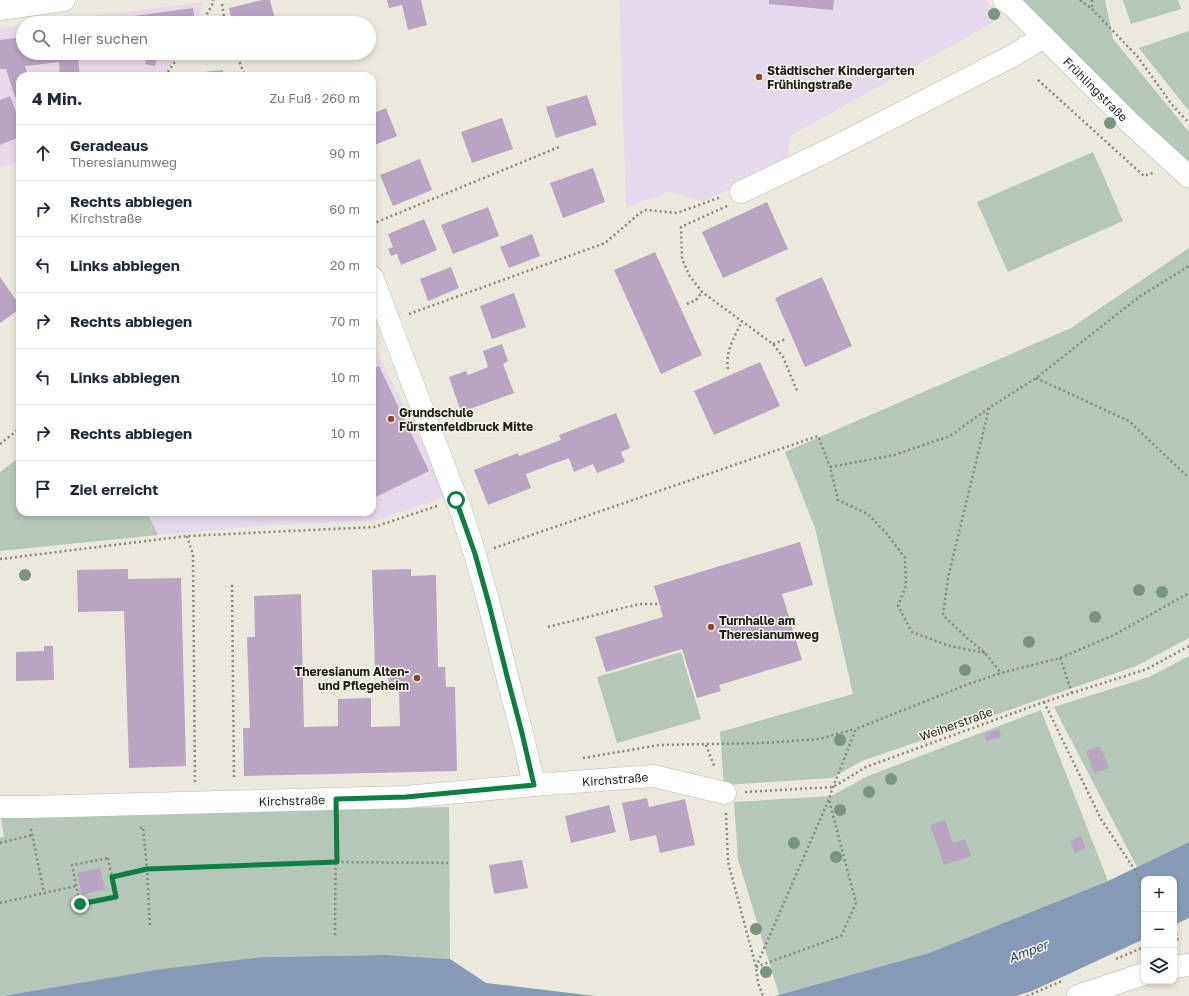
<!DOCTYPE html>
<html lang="de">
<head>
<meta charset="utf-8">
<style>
  body { margin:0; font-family:"Golos Text",sans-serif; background:#f6f6f7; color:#1f2937 }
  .controls { position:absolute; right:12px; bottom:12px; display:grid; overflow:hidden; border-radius:8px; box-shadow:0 2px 6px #0003 }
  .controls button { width:36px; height:36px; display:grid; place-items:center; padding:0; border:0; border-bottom:1px solid #e0e1e3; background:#fff; color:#1f2937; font:20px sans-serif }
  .stop { position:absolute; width:12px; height:12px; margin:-9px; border:3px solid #0b8043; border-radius:50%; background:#fff }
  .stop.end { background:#0b8043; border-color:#fff; box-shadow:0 1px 4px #0008 }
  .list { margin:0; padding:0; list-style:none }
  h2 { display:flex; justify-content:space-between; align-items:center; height:52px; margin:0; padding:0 16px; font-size:17px }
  h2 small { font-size:13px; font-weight:400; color:#747a83 }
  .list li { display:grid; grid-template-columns:26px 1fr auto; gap:12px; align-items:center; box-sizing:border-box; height:56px; padding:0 16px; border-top:1px solid #e0e1e3 }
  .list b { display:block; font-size:15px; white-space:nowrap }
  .list p { margin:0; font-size:13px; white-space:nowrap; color:#747a83 }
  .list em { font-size:13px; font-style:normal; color:#747a83 }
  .icon { flex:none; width:22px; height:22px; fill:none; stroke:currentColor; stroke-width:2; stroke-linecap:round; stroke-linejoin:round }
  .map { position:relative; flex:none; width:1189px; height:996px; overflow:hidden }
  .search { position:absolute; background:#fff; box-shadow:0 2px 6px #0003; left:16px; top:16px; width:360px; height:44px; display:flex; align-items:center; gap:10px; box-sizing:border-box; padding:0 14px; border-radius:22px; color:#747a83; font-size:15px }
  .panel { position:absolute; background:#fff; box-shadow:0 2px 6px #0003; left:16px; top:72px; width:360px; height:444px; border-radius:12px }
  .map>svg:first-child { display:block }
  .commercial { fill:#ead8e9 }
  .education { fill:#e7d9ec }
  .green { fill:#b4c7b9 }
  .water { fill:#889bb6 }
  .building { fill:#b9a5c1 }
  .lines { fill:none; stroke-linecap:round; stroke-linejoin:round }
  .minor-casing { stroke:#bab8ad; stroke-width:23 }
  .path { stroke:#89877f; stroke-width:2.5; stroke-dasharray:2 3; stroke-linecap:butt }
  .minor { stroke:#fff; stroke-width:22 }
  .tree { fill:#7a957f }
  .route { stroke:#0b8043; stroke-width:5 }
  .poi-dot { fill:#8e4625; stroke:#f8f6eb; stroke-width:1.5 }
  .labels { text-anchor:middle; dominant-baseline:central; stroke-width:3; stroke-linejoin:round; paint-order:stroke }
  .poi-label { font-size:12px; font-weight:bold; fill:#1f1e1a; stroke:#f8f6eb; text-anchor:start }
  .street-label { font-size:12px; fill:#1f1e1a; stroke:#f8f6eb }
  .water-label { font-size:13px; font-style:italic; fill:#27436a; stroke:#f8f6eb }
</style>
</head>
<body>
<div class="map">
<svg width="1189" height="996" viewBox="0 0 1189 996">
  <rect width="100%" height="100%" fill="#ebe9dd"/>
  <g class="commercial">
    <polygon points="203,2 196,23 40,23"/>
    <polygon points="23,25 23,53 179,53 163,76 20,76 20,163 0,167 0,28"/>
  </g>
  <g class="education">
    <polygon points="619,0 985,0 1003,17 790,136 786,165 703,201 669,192 626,207"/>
    <polygon points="372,341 448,496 374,521 274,525 158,535 147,512 372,512"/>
  </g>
  <g class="green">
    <polygon points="1011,0 1105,0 1113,39 1189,132 1189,168"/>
    <polygon points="1123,0 1178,0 1181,9 1131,24"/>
    <polygon points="1189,31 1189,111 1139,48"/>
    <polygon points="1093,152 1123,221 1008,272 977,202"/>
    <polygon points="1189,248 1189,638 1136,666 862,761 832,778 724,785 720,732 853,694 815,528 785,452 1071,328"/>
    <polygon points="20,457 20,512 147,512 158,535 0,551 0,472"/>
    <polygon points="681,652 701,719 617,743 597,677"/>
    <polygon points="1189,656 1189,842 1137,867 1054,707 1149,677"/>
    <polygon points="1041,710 1108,881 929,953 779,995 738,859 734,802 831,796 868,776"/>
    <polygon points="449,807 450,959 386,955 263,957 170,969 0,996 0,838 4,837 1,818"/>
  </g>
  <g class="water">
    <polygon points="1189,842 1189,918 1174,925 1174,879 1144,879 1144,939 1032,991 1016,996 775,996 929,953 1108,881"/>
    <polygon points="386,955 450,959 486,983 595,996 2,996 162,969 263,957"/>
  </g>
  <g class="building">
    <polygon points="262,0 270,0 276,23 232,23 229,8"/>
    <polygon points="387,0 421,0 427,25 408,30 402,5 389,8"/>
    <polygon points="769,0 834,0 833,10 769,4"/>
    <polygon points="193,8 195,23 106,23 105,20"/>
    <polygon points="23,37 23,53 84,53 85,59 78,59 80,76 60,76 59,62 25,66 28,76 20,76 20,96 15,97 6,69 0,69 0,40"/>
    <polygon points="148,53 158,53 155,66 145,64"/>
    <polygon points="223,70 223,76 186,76 185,74"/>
    <polygon points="587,95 597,125 556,138 546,107"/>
    <polygon points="10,96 20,123 20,137 0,145 0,100"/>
    <polygon points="386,108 397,136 372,146 372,114"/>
    <polygon points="502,118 513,149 472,163 461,132"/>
    <polygon points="420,159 432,190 393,206 380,175"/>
    <polygon points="593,168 605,202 563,218 550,183"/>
    <polygon points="767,202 788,249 723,278 702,232"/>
    <polygon points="488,207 499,236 453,254 441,225"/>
    <polygon points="424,219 437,250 401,265 397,254 391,256 388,249 393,247 388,234"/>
    <polygon points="532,234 540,256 509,268 500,247"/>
    <polygon points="655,252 702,355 661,374 614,270"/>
    <polygon points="451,267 459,288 428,301 420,279"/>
    <polygon points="0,277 20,306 20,309 0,323"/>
    <polygon points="822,277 852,346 805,367 775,298"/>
    <polygon points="514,293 526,327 492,339 480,306"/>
    <polygon points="502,344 508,361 503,364 514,393 461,412 449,377 466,371 468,375 488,367 483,351"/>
    <polygon points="760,362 780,406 714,435 694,391"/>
    <polygon points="379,366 429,471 372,499 372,370"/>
    <polygon points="616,413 630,448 621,452 625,462 597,473 593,464 574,472 569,458 526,474 531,488 488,505 474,470 518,453 519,456 561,440 559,435"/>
    <polygon points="800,542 813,585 782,594 802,660 719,685 721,691 697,698 682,649 606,672 595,637 663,617 654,586"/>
    <polygon points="128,569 128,579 181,578 186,766 129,768 124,611 78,612 77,570"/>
    <polygon points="411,569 411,576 436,575 438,667 445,667 446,687 455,687 457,771 244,776 243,728 250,728 247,637 255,637 254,596 301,594 304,727 338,726 338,699 371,698 371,727 400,726 399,689 389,689 388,669 375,669 372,570"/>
    <polygon points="44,646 53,646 54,680 16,681 16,652 44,651"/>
    <polygon points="999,729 1001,737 986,741 984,734"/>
    <polygon points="1100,746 1109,768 1094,773 1086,751"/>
    <polygon points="647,798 649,807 685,799 695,845 660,853 656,835 630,841 622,803"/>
    <polygon points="609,805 616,832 571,843 565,816"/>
    <polygon points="945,820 953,843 965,839 971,856 944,865 930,825"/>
    <polygon points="1081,836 1086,848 1075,853 1070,841"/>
    <polygon points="522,860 528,888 494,894 489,865"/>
    <polygon points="100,868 105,889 82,895 77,873"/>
  </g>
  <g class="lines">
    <defs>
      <g id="minor">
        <path id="s1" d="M 1004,0 L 1014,7 L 1130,123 L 1189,177"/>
        <polyline points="0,9 64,0"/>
        <polyline points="741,192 829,150 1012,56 1044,37"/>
        <polyline points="372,277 460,508 475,554 489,604 508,680 522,733 534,785"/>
        <path id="s2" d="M 0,807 L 29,807 L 406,797 L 534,785 L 653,776 L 725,793"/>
        <polyline points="1174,967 1189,965"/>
        <polyline points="1078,996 1144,974"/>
      </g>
    </defs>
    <use href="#minor" class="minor-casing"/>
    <g class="path">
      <polyline points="1080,0 1092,9 1137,56 1173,106 1189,123"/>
      <polyline points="1092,0 1092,9"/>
      <polyline points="222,4 225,23"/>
      <polyline points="202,23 213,3 213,0"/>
      <polyline points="236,53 245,76"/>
      <polyline points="165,76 181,53"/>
      <polyline points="1038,80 1144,176 1153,173"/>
      <polyline points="727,206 681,227 682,259 689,275 702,292 773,344 783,357 798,393"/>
      <polyline points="372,224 559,147"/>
      <polyline points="687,304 696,300 702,292"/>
      <polyline points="409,314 605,243 640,213 646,210 677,213 721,197"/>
      <polyline points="773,344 786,339"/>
      <path d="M 728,369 C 725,351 735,336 742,321"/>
      <polyline points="1036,378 1129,421 1189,478"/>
      <polyline points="989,408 948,578 943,615 966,637 985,653 1001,673"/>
      <polyline points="0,444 20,428"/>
      <polyline points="187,536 193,555 195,782"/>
      <polyline points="494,548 818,436 830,467"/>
      <polyline points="0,559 187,536 374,527 437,506"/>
      <polyline points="232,585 234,780"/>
      <polyline points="548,627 639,604 659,604"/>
      <polyline points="985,653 950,646 912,632 898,606 906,586 905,558 887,534 868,514 838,500 830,467 894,455 950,436 989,408 1036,378 1139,297 1189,266"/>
      <polyline points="1060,658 1072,693"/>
      <polyline points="1044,702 1101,819 1144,884"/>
      <polyline points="706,745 715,768"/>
      <polyline points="583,758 659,745 764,743 819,739 855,729"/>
      <polyline points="745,792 833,787 866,767 1044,702 1147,669 1189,646"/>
      <polyline points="726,813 728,862 756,967 758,983 763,996"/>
      <polyline points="140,828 143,827 147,869 337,862 448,863"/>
      <polyline points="31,829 44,893"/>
      <polyline points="0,843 32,835"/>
      <polygon points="108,858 116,897 80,904 72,865"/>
      <polyline points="112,877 147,869 150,927"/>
      <polyline points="0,903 76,886"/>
      <polyline points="1174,929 1176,933 1178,943"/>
      <polyline points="335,935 336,819"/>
      <polyline points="1116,959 1144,947"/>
      <polyline points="756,967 829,799 833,787 856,729 966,685 1001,673 1060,658 1114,635 1189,593"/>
      <polyline points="756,967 841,936 856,903 829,800"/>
      <polyline points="1027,996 1062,981"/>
    </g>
    <use href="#minor" class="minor"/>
  </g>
  <g class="tree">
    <circle cx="994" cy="14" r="6"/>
    <circle cx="1110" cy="123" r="6"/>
    <circle cx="25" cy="575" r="6"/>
    <circle cx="1139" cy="590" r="6"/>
    <circle cx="1162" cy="592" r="6"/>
    <circle cx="1095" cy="617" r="6"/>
    <circle cx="1029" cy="642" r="6"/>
    <circle cx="965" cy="670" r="6"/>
    <circle cx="840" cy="740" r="6"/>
    <circle cx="891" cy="779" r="6"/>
    <circle cx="869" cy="792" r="6"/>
    <circle cx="840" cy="810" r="6"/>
    <circle cx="794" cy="843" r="6"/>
    <circle cx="836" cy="857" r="6"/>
    <circle cx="756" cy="929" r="6"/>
    <circle cx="766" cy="972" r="6"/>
  </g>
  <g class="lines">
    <polyline class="route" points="80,904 116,897 112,877 147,869 337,862 336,799 406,797 534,785 522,733 508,680 489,604 475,554 456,500"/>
  </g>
  <g class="poi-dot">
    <circle cx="759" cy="77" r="4"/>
    <circle cx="391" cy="419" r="4"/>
    <circle cx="711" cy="627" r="4"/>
    <circle cx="417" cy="678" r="4"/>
  </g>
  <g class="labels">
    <g class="poi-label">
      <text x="767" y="70">Städtischer Kindergarten<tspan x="767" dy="14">Frühlingstraße</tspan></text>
      <text x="399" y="412">Grundschule<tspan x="399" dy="14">Fürstenfeldbruck Mitte</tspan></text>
      <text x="719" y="620">Turnhalle am<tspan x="719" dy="14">Theresianumweg</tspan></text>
      <text x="409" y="671" text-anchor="end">Theresianum Alten-<tspan x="409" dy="14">und Pflegeheim</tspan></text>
    </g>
    <g class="street-label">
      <text stroke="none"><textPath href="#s1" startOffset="128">Frühlingstraße</textPath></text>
      <text transform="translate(956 724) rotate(-20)">Weiherstraße</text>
      <text stroke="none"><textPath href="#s2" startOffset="616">Kirchstraße</textPath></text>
      <text stroke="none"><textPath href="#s2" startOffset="292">Kirchstraße</textPath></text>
    </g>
    <g class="water-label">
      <text transform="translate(1028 951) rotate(-21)">Amper</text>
    </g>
  </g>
</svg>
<div class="controls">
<button>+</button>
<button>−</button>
<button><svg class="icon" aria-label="layers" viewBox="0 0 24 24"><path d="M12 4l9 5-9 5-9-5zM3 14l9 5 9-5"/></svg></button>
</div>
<div class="stop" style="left:456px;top:500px"></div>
<div class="stop end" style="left:80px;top:904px"></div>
<div class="search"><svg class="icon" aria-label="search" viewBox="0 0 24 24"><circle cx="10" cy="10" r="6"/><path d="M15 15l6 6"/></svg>Hier suchen</div>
<section class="panel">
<h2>4 Min.<small>Zu Fuß · 260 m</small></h2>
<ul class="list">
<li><svg class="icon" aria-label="ahead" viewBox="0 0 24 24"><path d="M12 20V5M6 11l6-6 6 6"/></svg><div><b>Geradeaus</b><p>Theresianumweg</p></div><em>90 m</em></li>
<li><svg class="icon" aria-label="right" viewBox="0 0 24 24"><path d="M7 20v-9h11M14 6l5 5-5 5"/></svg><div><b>Rechts abbiegen</b><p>Kirchstraße</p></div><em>60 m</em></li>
<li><svg class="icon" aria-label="left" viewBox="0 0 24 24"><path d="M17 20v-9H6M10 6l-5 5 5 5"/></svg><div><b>Links abbiegen</b></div><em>20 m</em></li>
<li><svg class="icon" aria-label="right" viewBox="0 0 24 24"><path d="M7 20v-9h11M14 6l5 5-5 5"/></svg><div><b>Rechts abbiegen</b></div><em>70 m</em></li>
<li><svg class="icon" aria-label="left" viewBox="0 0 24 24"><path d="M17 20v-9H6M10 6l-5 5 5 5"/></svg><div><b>Links abbiegen</b></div><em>10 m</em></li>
<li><svg class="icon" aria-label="right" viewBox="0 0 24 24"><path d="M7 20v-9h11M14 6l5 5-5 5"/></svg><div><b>Rechts abbiegen</b></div><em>10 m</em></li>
<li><svg class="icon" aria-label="arrive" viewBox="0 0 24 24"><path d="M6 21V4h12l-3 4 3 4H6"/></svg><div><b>Ziel erreicht</b></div></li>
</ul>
</section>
</div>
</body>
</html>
